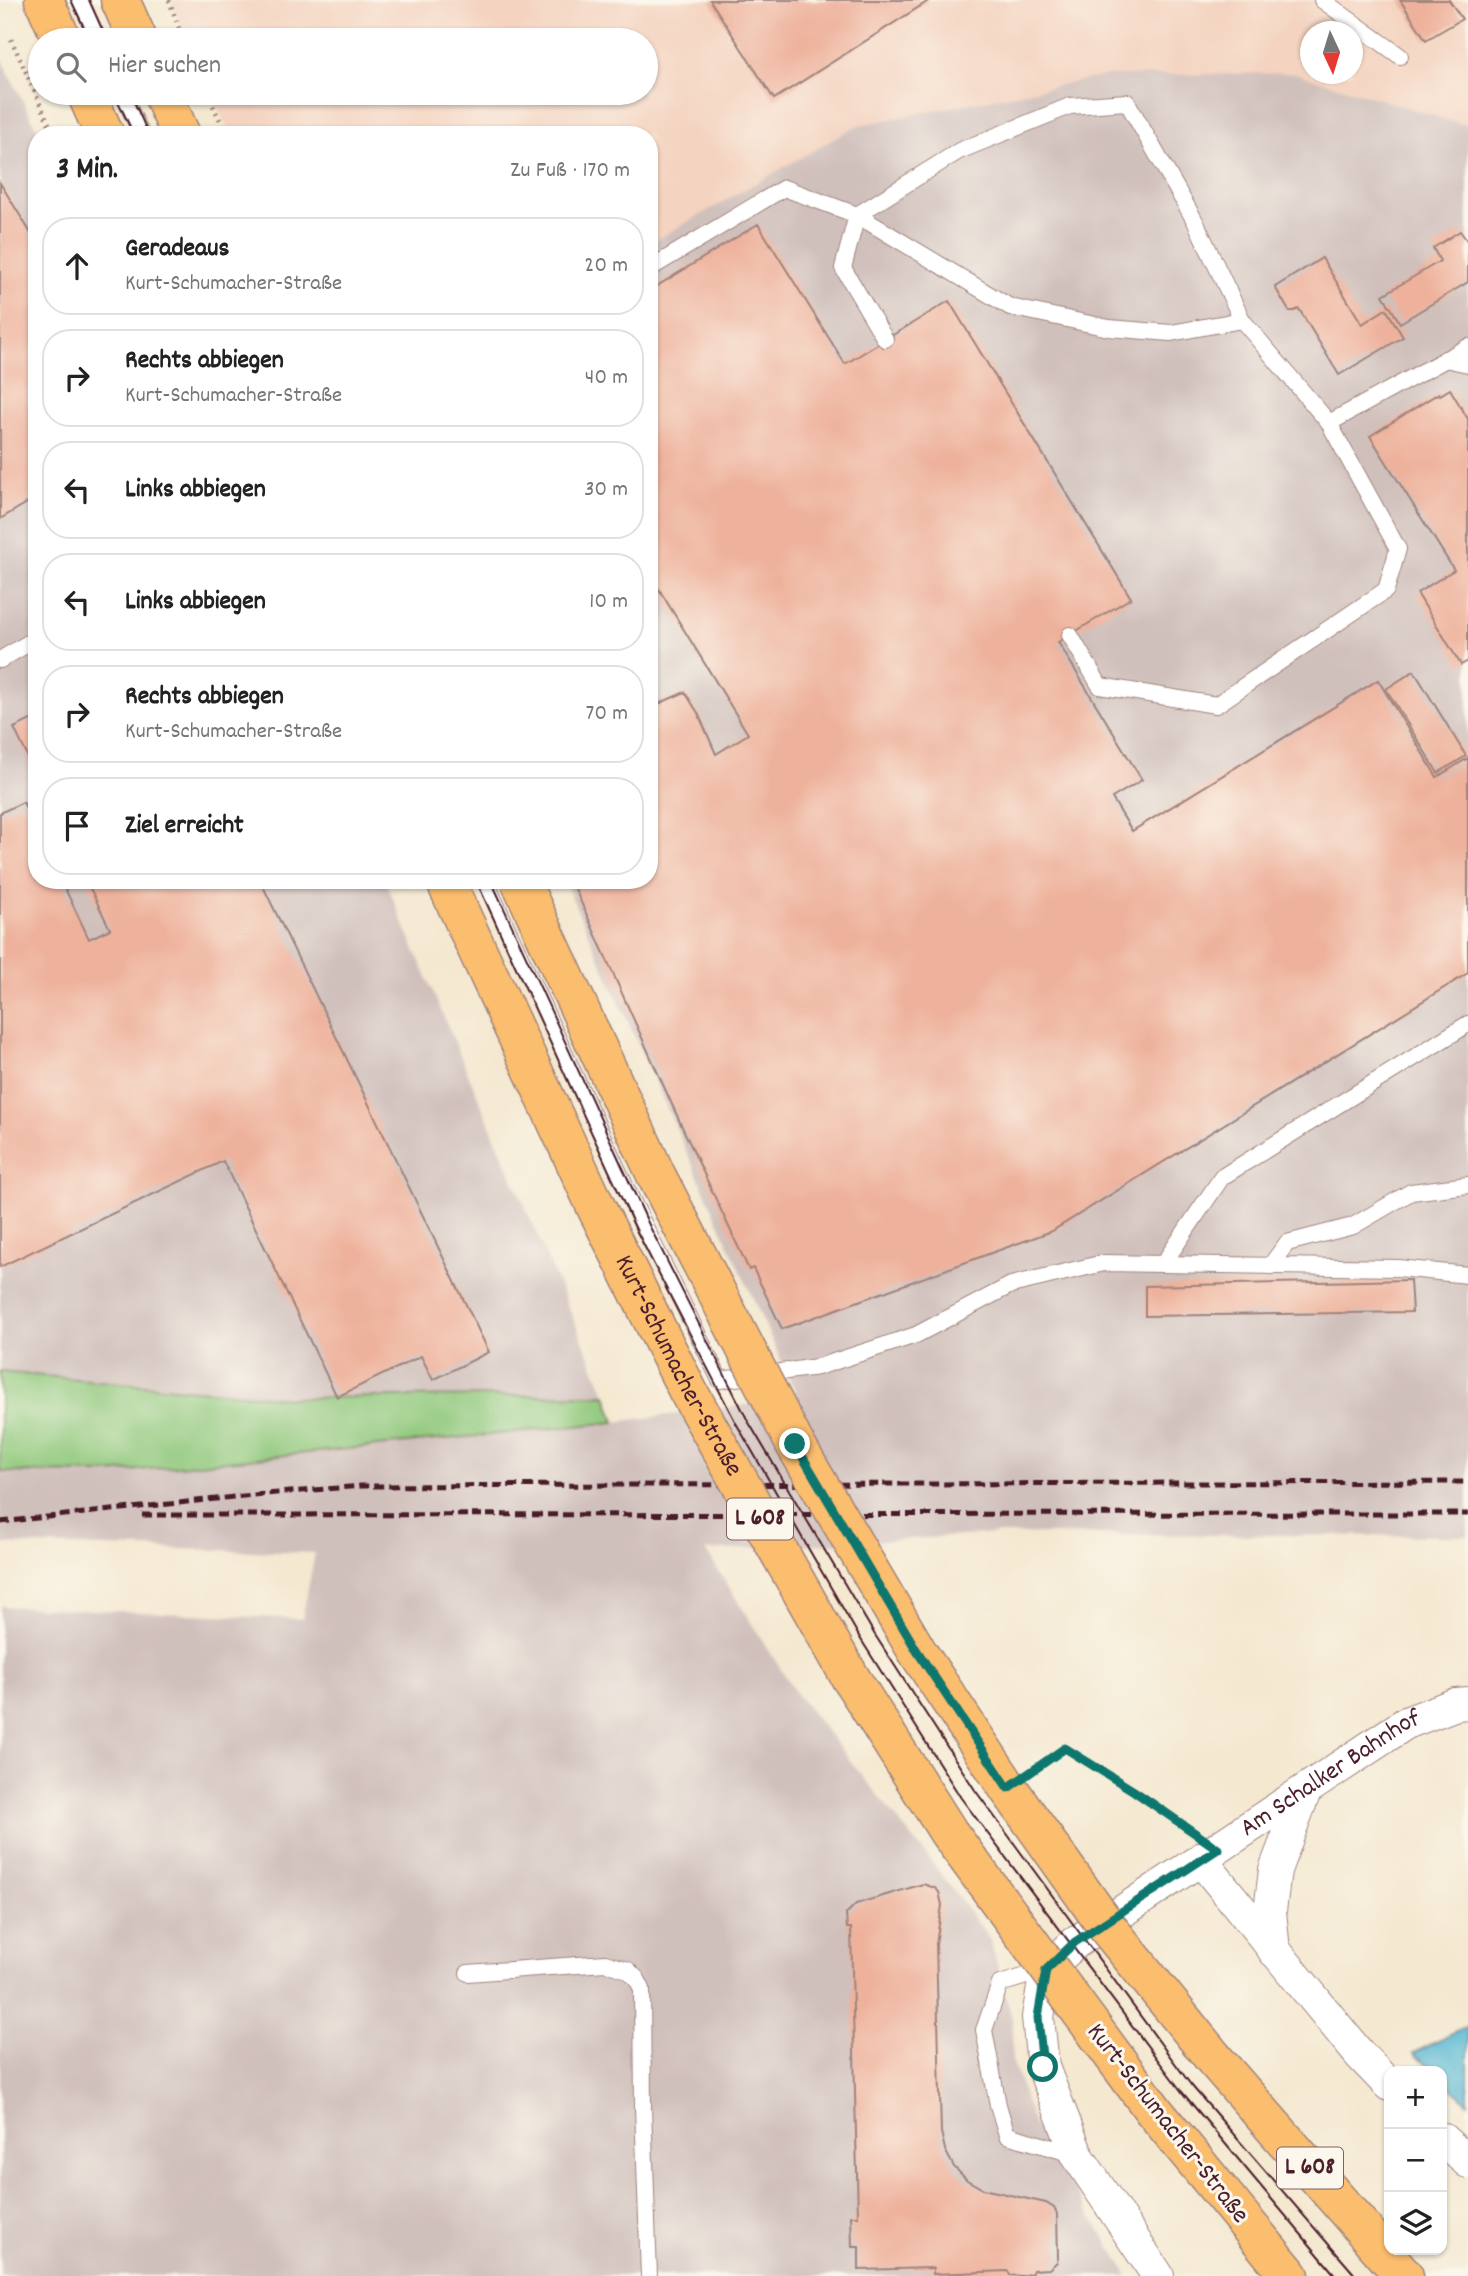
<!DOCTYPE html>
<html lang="de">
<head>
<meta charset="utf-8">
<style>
  body { margin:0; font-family:Dekko,sans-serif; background:#f2f2f2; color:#222 }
  .controls { position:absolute; right:21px; bottom:21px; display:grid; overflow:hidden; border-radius:14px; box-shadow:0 2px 5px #0004 }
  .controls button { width:63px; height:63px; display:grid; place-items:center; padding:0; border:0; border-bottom:2px solid #e0e0e0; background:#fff; color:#222; font:35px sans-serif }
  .compass { position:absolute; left:1300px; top:21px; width:63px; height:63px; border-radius:50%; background:#fff; box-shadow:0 2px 5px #0004; rotate:176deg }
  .stop { position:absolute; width:21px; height:21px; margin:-16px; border:5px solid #0f766e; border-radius:50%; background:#fff }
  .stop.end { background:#0f766e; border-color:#fff; box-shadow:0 2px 7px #0008 }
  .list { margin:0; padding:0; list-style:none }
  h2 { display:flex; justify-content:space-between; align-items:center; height:91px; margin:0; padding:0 28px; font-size:30px }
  h2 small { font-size:23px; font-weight:400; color:#767676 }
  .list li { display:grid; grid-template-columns:46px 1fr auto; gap:21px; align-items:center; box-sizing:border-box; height:98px; margin:0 14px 14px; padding:0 14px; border:2px solid #e0e0e0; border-radius:28px }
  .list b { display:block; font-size:26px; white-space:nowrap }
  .list p { margin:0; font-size:23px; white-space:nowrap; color:#767676 }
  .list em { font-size:23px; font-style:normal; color:#767676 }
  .icon { flex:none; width:38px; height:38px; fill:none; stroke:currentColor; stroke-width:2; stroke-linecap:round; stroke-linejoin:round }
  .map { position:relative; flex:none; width:1468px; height:2276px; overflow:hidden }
  .search { position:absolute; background:#fff; box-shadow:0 2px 5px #0004; left:28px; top:28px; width:630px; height:77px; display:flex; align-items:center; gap:18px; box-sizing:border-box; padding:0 24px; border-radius:38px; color:#767676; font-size:26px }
  .panel { position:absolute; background:#fff; box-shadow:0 2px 5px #0004; left:28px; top:126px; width:630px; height:763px; border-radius:28px }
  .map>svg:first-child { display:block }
  .built { fill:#f4d3c0; fill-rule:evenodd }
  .industrial { fill:#d0c0bc }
  .green { fill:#8fc87b; stroke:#6c7453; stroke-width:2 }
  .water { fill:#53b6d1; stroke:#4e6a7e; stroke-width:2 }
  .building { fill:#eeb29c }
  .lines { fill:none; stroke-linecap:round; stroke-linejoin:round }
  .lane-casing { stroke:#9f847e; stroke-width:18 }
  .street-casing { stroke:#9f847e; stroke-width:34 }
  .primary-casing { stroke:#9f847e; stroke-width:41 }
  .path { stroke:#9f847e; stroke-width:4.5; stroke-dasharray:2 5; stroke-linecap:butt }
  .lane { stroke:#fff; stroke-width:16 }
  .street { stroke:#fff; stroke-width:32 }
  .primary { stroke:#fbbd6e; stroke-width:38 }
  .tram { stroke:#4a1f2b; stroke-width:2 }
  .rail { stroke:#4a1f2b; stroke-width:5; stroke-dasharray:10 5; stroke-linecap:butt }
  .primary-bridge-casing { stroke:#9f847e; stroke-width:41; stroke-linecap:butt }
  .primary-bridge { stroke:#fbbd6e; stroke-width:38 }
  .route { stroke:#0f766e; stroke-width:9 }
  .labels { text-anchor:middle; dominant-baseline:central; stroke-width:6; stroke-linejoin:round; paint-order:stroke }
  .shield { fill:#fbf7ec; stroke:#7f6065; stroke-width:2 }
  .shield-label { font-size:24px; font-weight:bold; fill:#4a1f2b }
  .street-label { font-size:26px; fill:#4a1f2b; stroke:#fbf7ec }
</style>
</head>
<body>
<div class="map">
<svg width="1468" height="2276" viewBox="0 0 1468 2276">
  <rect width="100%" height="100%" fill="#fbf7ec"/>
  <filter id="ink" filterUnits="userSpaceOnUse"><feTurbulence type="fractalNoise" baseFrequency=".0143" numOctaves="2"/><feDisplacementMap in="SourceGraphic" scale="14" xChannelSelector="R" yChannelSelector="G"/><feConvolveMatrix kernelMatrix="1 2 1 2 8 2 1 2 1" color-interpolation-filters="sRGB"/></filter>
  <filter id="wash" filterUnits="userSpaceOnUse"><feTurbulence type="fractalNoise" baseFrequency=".00686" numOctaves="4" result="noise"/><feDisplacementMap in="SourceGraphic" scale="28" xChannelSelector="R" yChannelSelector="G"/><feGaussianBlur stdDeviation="1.57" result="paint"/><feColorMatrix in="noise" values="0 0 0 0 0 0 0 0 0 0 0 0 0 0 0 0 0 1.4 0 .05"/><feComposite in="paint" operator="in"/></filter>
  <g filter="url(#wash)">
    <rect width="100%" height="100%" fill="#f4e8d0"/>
    <path class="built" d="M 170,0 L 1468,0 L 1468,126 L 1295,73 L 856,126 L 649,244 L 649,135 L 230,135 L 211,93 L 646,93 L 646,40 L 188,40 ZM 1310,32 L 1352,32 L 1352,74 L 1310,74 Z"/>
    <g class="industrial">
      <polygon points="0,56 40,135 37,135 37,880 385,880 606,1395 287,1398 0,1372"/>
      <polygon points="1295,73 1468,126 1468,1536 997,1534 706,1551 797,1695 931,1861 990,1939 1013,2022 1012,2060 1034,2125 1129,2276 0,2276 0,1606 302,1619 315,1553 0,1544 0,1472 109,1473 615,1422 798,1398 564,880 649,880 649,244 856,126 1105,76"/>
    </g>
    <polygon class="green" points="0,1372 287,1398 606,1395 615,1422 108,1473 0,1472"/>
    <polygon class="water" points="1468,2026 1468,2103 1442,2079 1442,2071 1434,2071 1414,2053"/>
    <g id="blocks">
      <g class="building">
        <polygon points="710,0 930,0 774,99"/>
        <polygon points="1400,0 1449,0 1462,19 1426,40"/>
        <polygon points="0,183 37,243 37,497 0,519"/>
        <polygon points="758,224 845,364 949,301 1131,598 1058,642 1142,780 1112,798 1132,831 1378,680 1437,777 1468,758 1468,973 1052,1231 782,1329 753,1268 749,1270 683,1129 571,880 649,880 649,708 685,692 698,713 716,754 748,734 649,573 649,291"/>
        <polygon points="1460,231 1468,242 1468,282 1400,323 1383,295 1440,261 1433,248"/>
        <polygon points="1322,258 1362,324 1386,309 1403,337 1339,375 1299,309 1294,311 1289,311 1275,287"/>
        <polygon points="1450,389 1468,419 1468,661 1461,665 1417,593 1454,570 1370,436 1439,393 1440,395"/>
        <polygon points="1414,671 1466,756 1438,773 1386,689"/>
        <polygon points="37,717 37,776 14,728"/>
        <polygon points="23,802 37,829 37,880 61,880 89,939 110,929 86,880 260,880 489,1352 433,1380 421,1356 337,1397 223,1161 0,1267 0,813"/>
        <polygon points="1410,1280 1412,1312 1145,1316 1145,1286"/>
        <polygon points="923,1884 935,1888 939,1892 942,1905 936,1944 941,2132 945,2150 954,2167 967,2180 983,2189 1046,2203 1054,2208 1057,2214 1058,2258 1057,2262 1049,2269 1033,2270 1032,2273 1022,2276 1010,2275 1008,2271 933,2274 933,2268 859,2270 859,2247 852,2247 851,2216 858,2216 851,1928 847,1928 846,1914 856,1904"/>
      </g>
    </g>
  </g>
  <g filter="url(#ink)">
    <use href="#blocks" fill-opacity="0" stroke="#9f847e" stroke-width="2"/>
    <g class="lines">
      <defs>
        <g id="lane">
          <polyline points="80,0 98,40"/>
          <polyline points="1322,0 1400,56"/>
          <polyline points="122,93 142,135"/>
          <polyline points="649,269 784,188 857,215 1010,307 1109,328 1171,333 1242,320 1329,423 1398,549 1386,590 1216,705 1100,686 1070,635"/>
          <polyline points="885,339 843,268 857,215 959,151 1070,106 1127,102 1195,221 1242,320"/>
          <polyline points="1445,359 1468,364"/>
          <polyline points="1329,423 1468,347"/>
          <polyline points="0,660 37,638"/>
          <polyline points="485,880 627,1190 720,1380 818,1367 916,1335 1011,1285 1104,1263 1398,1268 1468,1275"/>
          <polyline points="1163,1264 1222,1177 1468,1024"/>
          <polyline points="1270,1266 1287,1243 1353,1226 1411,1192 1468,1185"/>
          <polyline points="1046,1970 1000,1984 984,2030 998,2105 1007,2135 1077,2155"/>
          <polyline points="468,1973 605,1963 628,1970 637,1979 642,1989 643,2107 649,2276"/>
        </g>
        <g id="street">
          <polyline points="1201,1860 1360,2055 1389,2085"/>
          <polyline points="1274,1951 1270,1911 1275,1870 1305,1791"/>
          <polyline points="1442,2139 1468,2162"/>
          <path id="s1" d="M 1158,2276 L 1077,2155 L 1043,2067 L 1038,2017 L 1046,1970 L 1075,1943 L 1406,1723 L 1456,1704 L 1468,1703"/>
        </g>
        <g id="primary">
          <polyline points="44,0 62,40"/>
          <polyline points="120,0 138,40"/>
          <polyline points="86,93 105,135"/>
          <polyline points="162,93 181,135"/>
          <polyline points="1215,2060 1404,2276"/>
          <polyline points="1154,2111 1290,2276"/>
        </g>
      </defs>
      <use href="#lane" class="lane-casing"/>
      <use href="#street" class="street-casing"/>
      <use href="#primary" class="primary-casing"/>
      <g class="path">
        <polyline points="169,0 183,40"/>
        <polyline points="11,39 54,135"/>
        <polyline points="207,93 227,135"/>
        <polyline points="1037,1767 1065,1748 1134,1791 1188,1828"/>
      </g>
      <use href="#lane" class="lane"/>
      <use href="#street" class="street"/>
      <use href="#primary" class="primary"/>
      <g class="tram">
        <polyline points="71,0 90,40"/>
        <polyline points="89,0 107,40"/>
        <polyline points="114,93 134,135"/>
        <polyline points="130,93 149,135"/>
        <polyline points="476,880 636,1230 736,1423 860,1638 961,1798 1182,2092 1336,2276"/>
        <polyline points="491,880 650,1227 748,1421 875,1635 975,1790 1191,2085 1356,2276"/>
      </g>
      <g class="rail">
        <polyline points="142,1515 1468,1514"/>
        <polyline points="0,1522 253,1495 361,1486 1468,1482"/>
      </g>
      <defs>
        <g id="primary-bridge">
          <path id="s2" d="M 445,880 L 596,1207 L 688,1391 L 850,1677 L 949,1833 L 1154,2111"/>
          <polyline points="520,880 657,1177 795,1444 917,1651 1008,1788 1107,1927 1215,2060"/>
        </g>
      </defs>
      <use href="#primary-bridge" class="primary-bridge-casing"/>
      <use href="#primary-bridge" class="primary-bridge"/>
    </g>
  </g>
  <g class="lines" filter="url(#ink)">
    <polyline class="route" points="795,1444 917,1651 1008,1788 1065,1748 1134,1791 1218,1849 1075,1942 1046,1970 1038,2017 1043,2067"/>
  </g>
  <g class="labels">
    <g class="shield">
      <rect x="727" y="1498.5" width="66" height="41" rx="5"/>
      <rect x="1277" y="2147.5" width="66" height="41" rx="5"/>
    </g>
    <g class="shield-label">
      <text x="760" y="1519">L 608</text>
      <text x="1310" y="2168">L 608</text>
    </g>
    <g class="street-label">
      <text stroke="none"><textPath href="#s2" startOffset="539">Kurt-Schumacher-Straße</textPath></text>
      <text stroke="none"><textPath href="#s1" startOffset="684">Am Schalker Bahnhof</textPath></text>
      <text transform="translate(1167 2124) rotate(52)">Kurt-Schumacher-Straße</text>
    </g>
  </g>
</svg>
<div class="controls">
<button>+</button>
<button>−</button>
<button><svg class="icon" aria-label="layers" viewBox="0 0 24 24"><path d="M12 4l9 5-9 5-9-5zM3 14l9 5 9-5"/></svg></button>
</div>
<svg class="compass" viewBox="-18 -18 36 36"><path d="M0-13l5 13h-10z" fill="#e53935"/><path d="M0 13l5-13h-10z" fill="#767676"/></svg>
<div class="stop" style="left:1043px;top:2067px"></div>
<div class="stop end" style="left:795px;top:1444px"></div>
<div class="search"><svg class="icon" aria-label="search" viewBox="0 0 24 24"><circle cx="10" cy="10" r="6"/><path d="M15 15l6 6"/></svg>Hier suchen</div>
<section class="panel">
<h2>3 Min.<small>Zu Fuß · 170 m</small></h2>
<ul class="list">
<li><svg class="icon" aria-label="ahead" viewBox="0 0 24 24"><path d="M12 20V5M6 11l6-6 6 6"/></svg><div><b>Geradeaus</b><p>Kurt-Schumacher-Straße</p></div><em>20 m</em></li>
<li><svg class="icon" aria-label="right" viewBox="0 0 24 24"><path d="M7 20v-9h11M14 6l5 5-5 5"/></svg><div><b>Rechts abbiegen</b><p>Kurt-Schumacher-Straße</p></div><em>40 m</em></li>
<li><svg class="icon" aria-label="left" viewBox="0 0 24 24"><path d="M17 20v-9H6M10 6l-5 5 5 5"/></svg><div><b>Links abbiegen</b></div><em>30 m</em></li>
<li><svg class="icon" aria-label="left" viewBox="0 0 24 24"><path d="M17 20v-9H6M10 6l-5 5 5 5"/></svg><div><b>Links abbiegen</b></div><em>10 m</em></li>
<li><svg class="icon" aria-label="right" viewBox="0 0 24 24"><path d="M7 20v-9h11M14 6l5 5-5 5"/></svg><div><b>Rechts abbiegen</b><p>Kurt-Schumacher-Straße</p></div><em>70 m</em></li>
<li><svg class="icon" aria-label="arrive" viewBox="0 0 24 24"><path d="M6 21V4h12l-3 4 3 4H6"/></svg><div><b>Ziel erreicht</b></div></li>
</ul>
</section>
</div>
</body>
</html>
